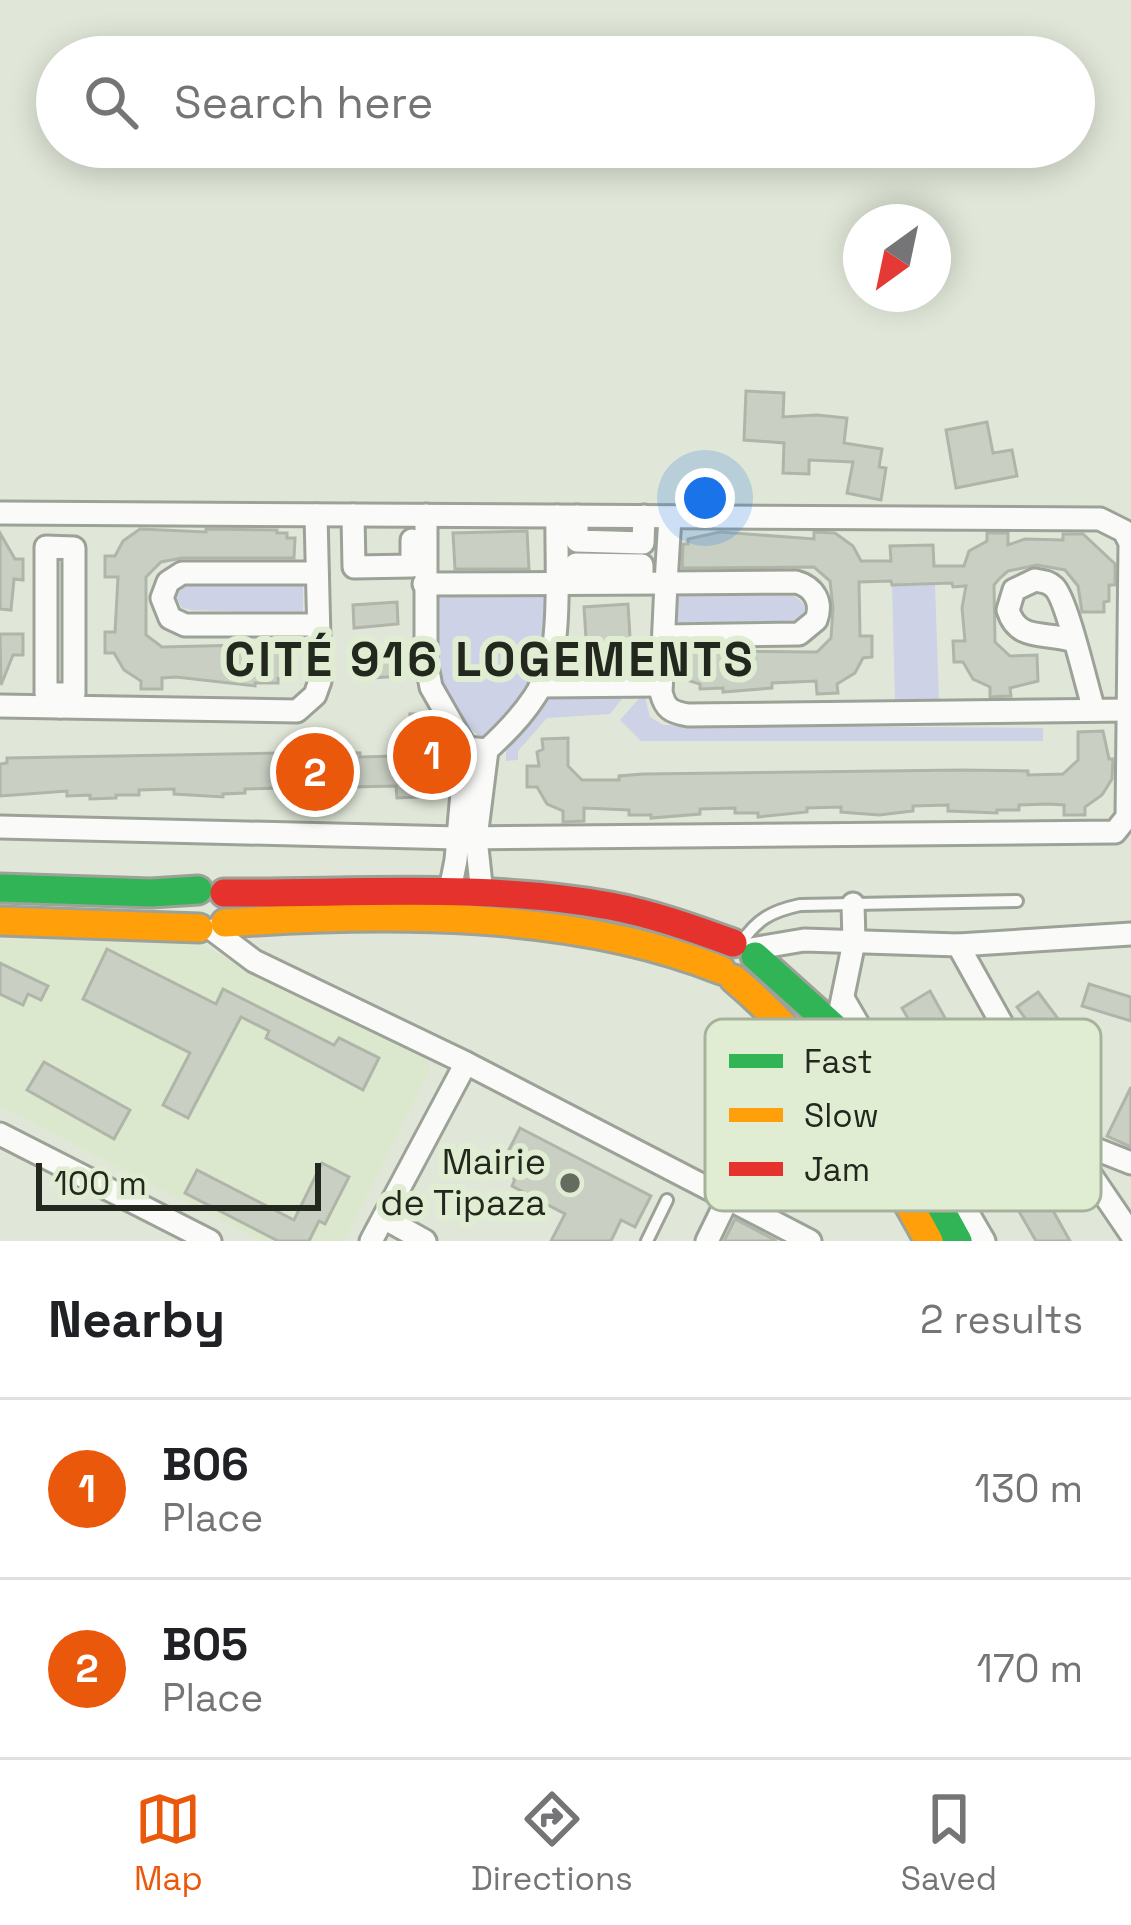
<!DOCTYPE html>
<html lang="en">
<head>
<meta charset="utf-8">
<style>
  body { margin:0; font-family:"Space Grotesk",sans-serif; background:#f2f2f2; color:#202124 }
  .compass { position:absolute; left:843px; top:204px; width:108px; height:108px; border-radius:50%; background:#fff; box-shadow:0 6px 30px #0003; rotate:213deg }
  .scale { position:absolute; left:36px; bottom:30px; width:285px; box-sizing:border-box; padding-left:12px; border:6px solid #23281e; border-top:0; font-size:33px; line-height:42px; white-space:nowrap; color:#23281e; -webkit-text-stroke:9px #e0edd2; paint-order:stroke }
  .you { position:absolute; left:705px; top:498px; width:42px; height:42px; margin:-30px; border:9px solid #fff; border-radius:50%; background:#1a73e8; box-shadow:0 0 0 18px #1a73e833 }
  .badge { display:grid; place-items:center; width:78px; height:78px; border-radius:50%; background:#ea580c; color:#fff; font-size:39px; font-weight:700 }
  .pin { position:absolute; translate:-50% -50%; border:6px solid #fff; box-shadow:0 3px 12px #0006 }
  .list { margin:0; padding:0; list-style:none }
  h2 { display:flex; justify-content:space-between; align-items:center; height:156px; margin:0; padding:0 48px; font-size:51px }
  h2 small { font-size:39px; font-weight:400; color:#757577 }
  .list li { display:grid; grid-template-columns:78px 1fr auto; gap:36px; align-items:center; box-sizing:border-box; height:180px; padding:0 48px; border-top:3px solid #e0e0e0 }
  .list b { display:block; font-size:45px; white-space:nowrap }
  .list p { margin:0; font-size:39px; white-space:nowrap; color:#757577 }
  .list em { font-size:39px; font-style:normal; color:#757577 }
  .icon { flex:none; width:66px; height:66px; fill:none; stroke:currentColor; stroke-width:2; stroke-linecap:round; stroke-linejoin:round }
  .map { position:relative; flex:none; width:1131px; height:1241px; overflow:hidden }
  .search { position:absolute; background:#fff; box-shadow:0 6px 30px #0003; left:36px; right:36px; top:36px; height:132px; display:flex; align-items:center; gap:30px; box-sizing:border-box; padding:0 42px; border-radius:66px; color:#757577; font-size:45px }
  .sheet { height:516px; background:#fff }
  nav { display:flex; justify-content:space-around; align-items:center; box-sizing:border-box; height:168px; border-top:3px solid #e0e0e0; background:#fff; font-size:33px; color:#757577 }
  nav a { display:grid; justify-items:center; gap:6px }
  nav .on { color:#ea580c }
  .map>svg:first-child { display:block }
  .built { fill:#dce8ce }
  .green { fill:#cdd2e7 }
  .building { fill:#c9cfc3; stroke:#b0b5a9; stroke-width:3 }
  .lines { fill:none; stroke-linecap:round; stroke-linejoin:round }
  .lane-casing { stroke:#9ca297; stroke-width:16 }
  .street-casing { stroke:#9ca297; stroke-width:27 }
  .fast-casing { stroke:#9ca297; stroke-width:33 }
  .slow-casing { stroke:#9ca297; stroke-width:33 }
  .jam-casing { stroke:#9ca297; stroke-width:33 }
  .lane { stroke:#fafbf9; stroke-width:10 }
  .street { stroke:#fafbf9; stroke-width:21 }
  .fast { stroke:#30b455; stroke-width:27 }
  .slow { stroke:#ff9f0a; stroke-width:27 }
  .jam { stroke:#e5322d; stroke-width:27 }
  .poi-dot { fill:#656b5f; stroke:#e0edd2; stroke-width:4.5 }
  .labels { text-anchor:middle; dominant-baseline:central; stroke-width:12; stroke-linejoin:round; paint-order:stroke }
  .poi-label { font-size:36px; fill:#23281e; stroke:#e0edd2; text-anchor:end }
  .district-label { font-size:48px; font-weight:bold; letter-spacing:3px; fill:#23281e; stroke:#e0edd2 }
  .key { fill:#e0edd2; stroke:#a7b29c; stroke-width:3 }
  .key-label { font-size:33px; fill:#23281e }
</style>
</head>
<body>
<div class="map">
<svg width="1131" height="1241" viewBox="0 0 1131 1241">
  <rect width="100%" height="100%" fill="#e0e7d8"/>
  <polygon class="built" points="0,939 201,945 421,1052 431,1067 344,1241 261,1241 0,1106"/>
  <g class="green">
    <polygon points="189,583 303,586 303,614 190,610 182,608 176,597 178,589"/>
    <polygon points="935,585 939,700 895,702 892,586"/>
    <path d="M 545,593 L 543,654 L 533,682 L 493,739 L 479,736 C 431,694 435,653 438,595 Z"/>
    <polygon points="677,595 794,596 804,604 804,612 792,622 678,622"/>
    <polygon points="644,693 650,717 663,725 1043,728 1043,741 641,741 620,720"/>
    <polygon points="626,694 610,714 547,718 518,751 518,760 506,761 506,751 543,697"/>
  </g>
  <g class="building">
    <polygon points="746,391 784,393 783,417 817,415 847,418 844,443 882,449 879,467 886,468 881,500 847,493 853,462 809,460 809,474 783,473 784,443 744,440"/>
    <polygon points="987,422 993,453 1012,450 1017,476 956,488 946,430"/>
    <polygon points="140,529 206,532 206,529 277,530 277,533 287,533 287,538 295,538 294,558 182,558 161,562 146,577 146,635 162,647 287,644 287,648 295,648 295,673 278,678 278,683 255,683 255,686 176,677 162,678 162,689 141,689 141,681 124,670 114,653 105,653 105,632 115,632 118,577 105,577 105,556 115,556 123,541"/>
    <polygon points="527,531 529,569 455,569 453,533"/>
    <polygon points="814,532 835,533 853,546 861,561 891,561 890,546 933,545 934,566 964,566 969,551 987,541 987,533 1008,533 1008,545 1025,539 1063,540 1063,534 1083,534 1115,564 1115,585 1109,585 1109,601 1104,602 1104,612 1082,612 1078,586 1065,570 1037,565 1008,571 1000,578 994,585 995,642 1010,656 1037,655 1038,681 1010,688 1011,696 990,697 990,687 973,679 963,662 954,662 953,641 965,641 962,608 966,586 953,587 952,583 892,585 891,581 859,582 860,636 872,636 872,657 863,658 855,673 837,684 838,693 817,694 816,681 772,683 772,688 723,692 723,688 700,689 700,684 683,679 683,654 691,654 690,651 817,652 831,638 833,608 830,581 814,567 682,568 683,544 688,544 688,539 720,532 814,539"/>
    <polygon points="0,533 15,559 23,559 23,580 14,579 11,610 0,609"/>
    <polygon points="397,602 398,624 354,628 353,605"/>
    <polygon points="628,604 632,670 588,671 584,607"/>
    <polygon points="0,634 23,634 23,655 13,655 1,685"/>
    <polygon points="400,649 401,676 358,679 356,656"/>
    <polygon points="410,714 429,714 441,734 440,741 445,741 451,751 450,762 442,762 432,780 417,787 418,797 397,798 396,786 351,787 352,792 329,793 329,796 280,793 280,788 245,789 245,793 223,794 223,797 174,794 174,789 139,790 139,795 116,795 116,798 90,799 90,795 67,796 67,791 0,796 0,764 7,763 7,758 336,752 360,753 360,757 397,756 411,742"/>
    <polygon points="1103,731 1109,759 1113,759 1112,779 1102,795 1085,807 1085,815 1064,815 1064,805 1049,804 1019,805 1019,810 997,810 997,813 948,811 948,805 913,806 913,811 879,815 841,812 841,807 807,808 807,812 758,817 758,813 735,813 735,808 700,809 700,814 651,818 651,815 629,815 629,810 584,808 584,821 563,822 563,811 547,804 537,787 527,787 527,766 539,766 537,752 543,749 542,739 568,738 568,766 582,780 619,780 619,776 643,774 962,770 1028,771 1028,775 1063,774 1078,760 1078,732"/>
    <polygon points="107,949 216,1004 223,989 334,1045 339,1038 379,1058 363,1090 266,1038 269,1031 241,1017 188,1118 163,1105 190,1053 83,999"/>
    <polygon points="0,963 48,986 41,1000 28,994 23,1005 0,994"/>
    <polygon points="1089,984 1131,997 1131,1021 1082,1006"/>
    <polygon points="930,991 1070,1241 1036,1241 902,1008"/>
    <polygon points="1038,992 1059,1020 1038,1036 1017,1007"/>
    <polygon points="44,1062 130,1110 114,1139 27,1090"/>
    <polygon points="1131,1087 1131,1147 1107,1136"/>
    <polygon points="520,1128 651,1196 635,1227 621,1220 611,1241 551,1241 565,1214 512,1186 515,1179 498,1171"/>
    <polygon points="322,1163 349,1177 325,1224 319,1221 309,1241 278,1241 185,1193 197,1170 294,1220"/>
    <polygon points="735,1219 777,1241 724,1241"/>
  </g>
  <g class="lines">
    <defs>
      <g id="lane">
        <path d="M 741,943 C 757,919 772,911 800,905 L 1017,901"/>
        <polyline points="647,1241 667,1200"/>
      </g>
      <g id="street">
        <polyline points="0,513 1100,519 1124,531 1130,543 1127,817 1115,832 458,838 0,827"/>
        <polyline points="353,515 354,567 412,566 412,540"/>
        <path d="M 426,515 L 426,660 L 431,687 L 466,748 L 487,750 C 510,729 533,705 546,676 C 562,641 556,557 557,516"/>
        <polyline points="577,516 577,541 643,543 644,516"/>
        <polyline points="317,573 182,573 168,582 162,598 170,618 185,625 318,625"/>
        <polyline points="575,582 576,564 642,565 642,582"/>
        <polyline points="424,584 666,583 670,517"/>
        <path d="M 664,636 L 799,634 L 816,620 C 823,602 814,587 796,582 L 666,583 L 661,692 C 665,709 671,712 688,715 L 1129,710"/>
        <path d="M 1074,641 C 1047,631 1018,643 1008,610 L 1014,590 L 1035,580 C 1044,582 1047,581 1054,587 C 1067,599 1087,688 1094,710"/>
        <polyline points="540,686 661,685"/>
        <polyline points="60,694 46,694 46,547 74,548 74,694 60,694 60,707"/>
        <polyline points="0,706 297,711 315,695 320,681 316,515"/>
        <polyline points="482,894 476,838 487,750"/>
        <polyline points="449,895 456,860 466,748"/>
        <polyline points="213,930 254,961 466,1063 371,1241"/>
        <polyline points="958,945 1065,1137 1131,1234"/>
        <polyline points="751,949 804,940 958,945 1131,934"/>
        <polyline points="844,1000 984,1241"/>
        <polyline points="840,1010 854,942 853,904"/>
        <polyline points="466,1063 810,1241"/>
        <polyline points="0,1134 210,1241"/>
        <polyline points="1065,1137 1131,1163"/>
        <polyline points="384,1218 425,1241"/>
        <polyline points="707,1241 728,1198"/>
      </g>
      <g id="fast">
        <polyline points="0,888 151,893 198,890"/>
        <polyline points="755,956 835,1028 865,1072 958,1241"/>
      </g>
      <g id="slow">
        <polyline points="0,921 199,928"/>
        <path d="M 225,923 C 384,912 572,910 721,970"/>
        <path d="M 734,979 C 824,1055 873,1139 929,1241"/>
      </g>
      <path id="jam" d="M 224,893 C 352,894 483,883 610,906 C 652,914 692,928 733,943"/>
    </defs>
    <use href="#lane" class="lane-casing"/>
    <use href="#street" class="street-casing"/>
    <use href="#fast" class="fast-casing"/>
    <use href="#slow" class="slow-casing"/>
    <use href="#jam" class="jam-casing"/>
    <use href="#lane" class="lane"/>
    <use href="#street" class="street"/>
    <use href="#fast" class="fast"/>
    <use href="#slow" class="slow"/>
    <use href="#jam" class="jam"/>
  </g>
  <circle class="poi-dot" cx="570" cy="1183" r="12"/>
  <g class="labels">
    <g class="poi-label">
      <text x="546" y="1162">Mairie<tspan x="546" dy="41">de Tipaza</tspan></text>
    </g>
    <g class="district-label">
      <text x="490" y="659">CITÉ 916 LOGEMENTS</text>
    </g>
  </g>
  <rect x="705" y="1019" width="396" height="192" rx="18" class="key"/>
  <rect x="729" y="1054" width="54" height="14" fill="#30b455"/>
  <rect x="729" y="1108" width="54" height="14" fill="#ff9f0a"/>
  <rect x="729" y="1162" width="54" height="14" fill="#e5322d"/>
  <g class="key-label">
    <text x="804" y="1073">Fast</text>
    <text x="804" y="1127">Slow</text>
    <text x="804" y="1181">Jam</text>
  </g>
</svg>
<svg class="compass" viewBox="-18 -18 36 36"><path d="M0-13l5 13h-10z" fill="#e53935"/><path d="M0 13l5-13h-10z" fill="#757577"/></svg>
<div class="scale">100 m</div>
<div class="you"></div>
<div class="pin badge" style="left:432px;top:755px">1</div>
<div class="pin badge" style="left:315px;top:772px">2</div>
<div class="search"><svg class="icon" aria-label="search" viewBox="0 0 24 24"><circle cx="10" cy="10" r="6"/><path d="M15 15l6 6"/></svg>Search here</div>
</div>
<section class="sheet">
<h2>Nearby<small>2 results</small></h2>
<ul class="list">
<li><span class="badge">1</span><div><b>B06</b><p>Place</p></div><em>130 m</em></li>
<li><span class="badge">2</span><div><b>B05</b><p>Place</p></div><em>170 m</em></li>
</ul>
</section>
<nav>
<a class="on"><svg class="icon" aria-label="map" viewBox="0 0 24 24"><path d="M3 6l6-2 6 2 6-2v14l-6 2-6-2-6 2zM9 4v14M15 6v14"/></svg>Map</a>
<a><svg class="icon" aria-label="directions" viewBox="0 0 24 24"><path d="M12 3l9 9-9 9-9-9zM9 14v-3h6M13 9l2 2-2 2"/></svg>Directions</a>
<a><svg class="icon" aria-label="saved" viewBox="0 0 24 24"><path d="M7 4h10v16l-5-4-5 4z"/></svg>Saved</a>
</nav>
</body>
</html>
